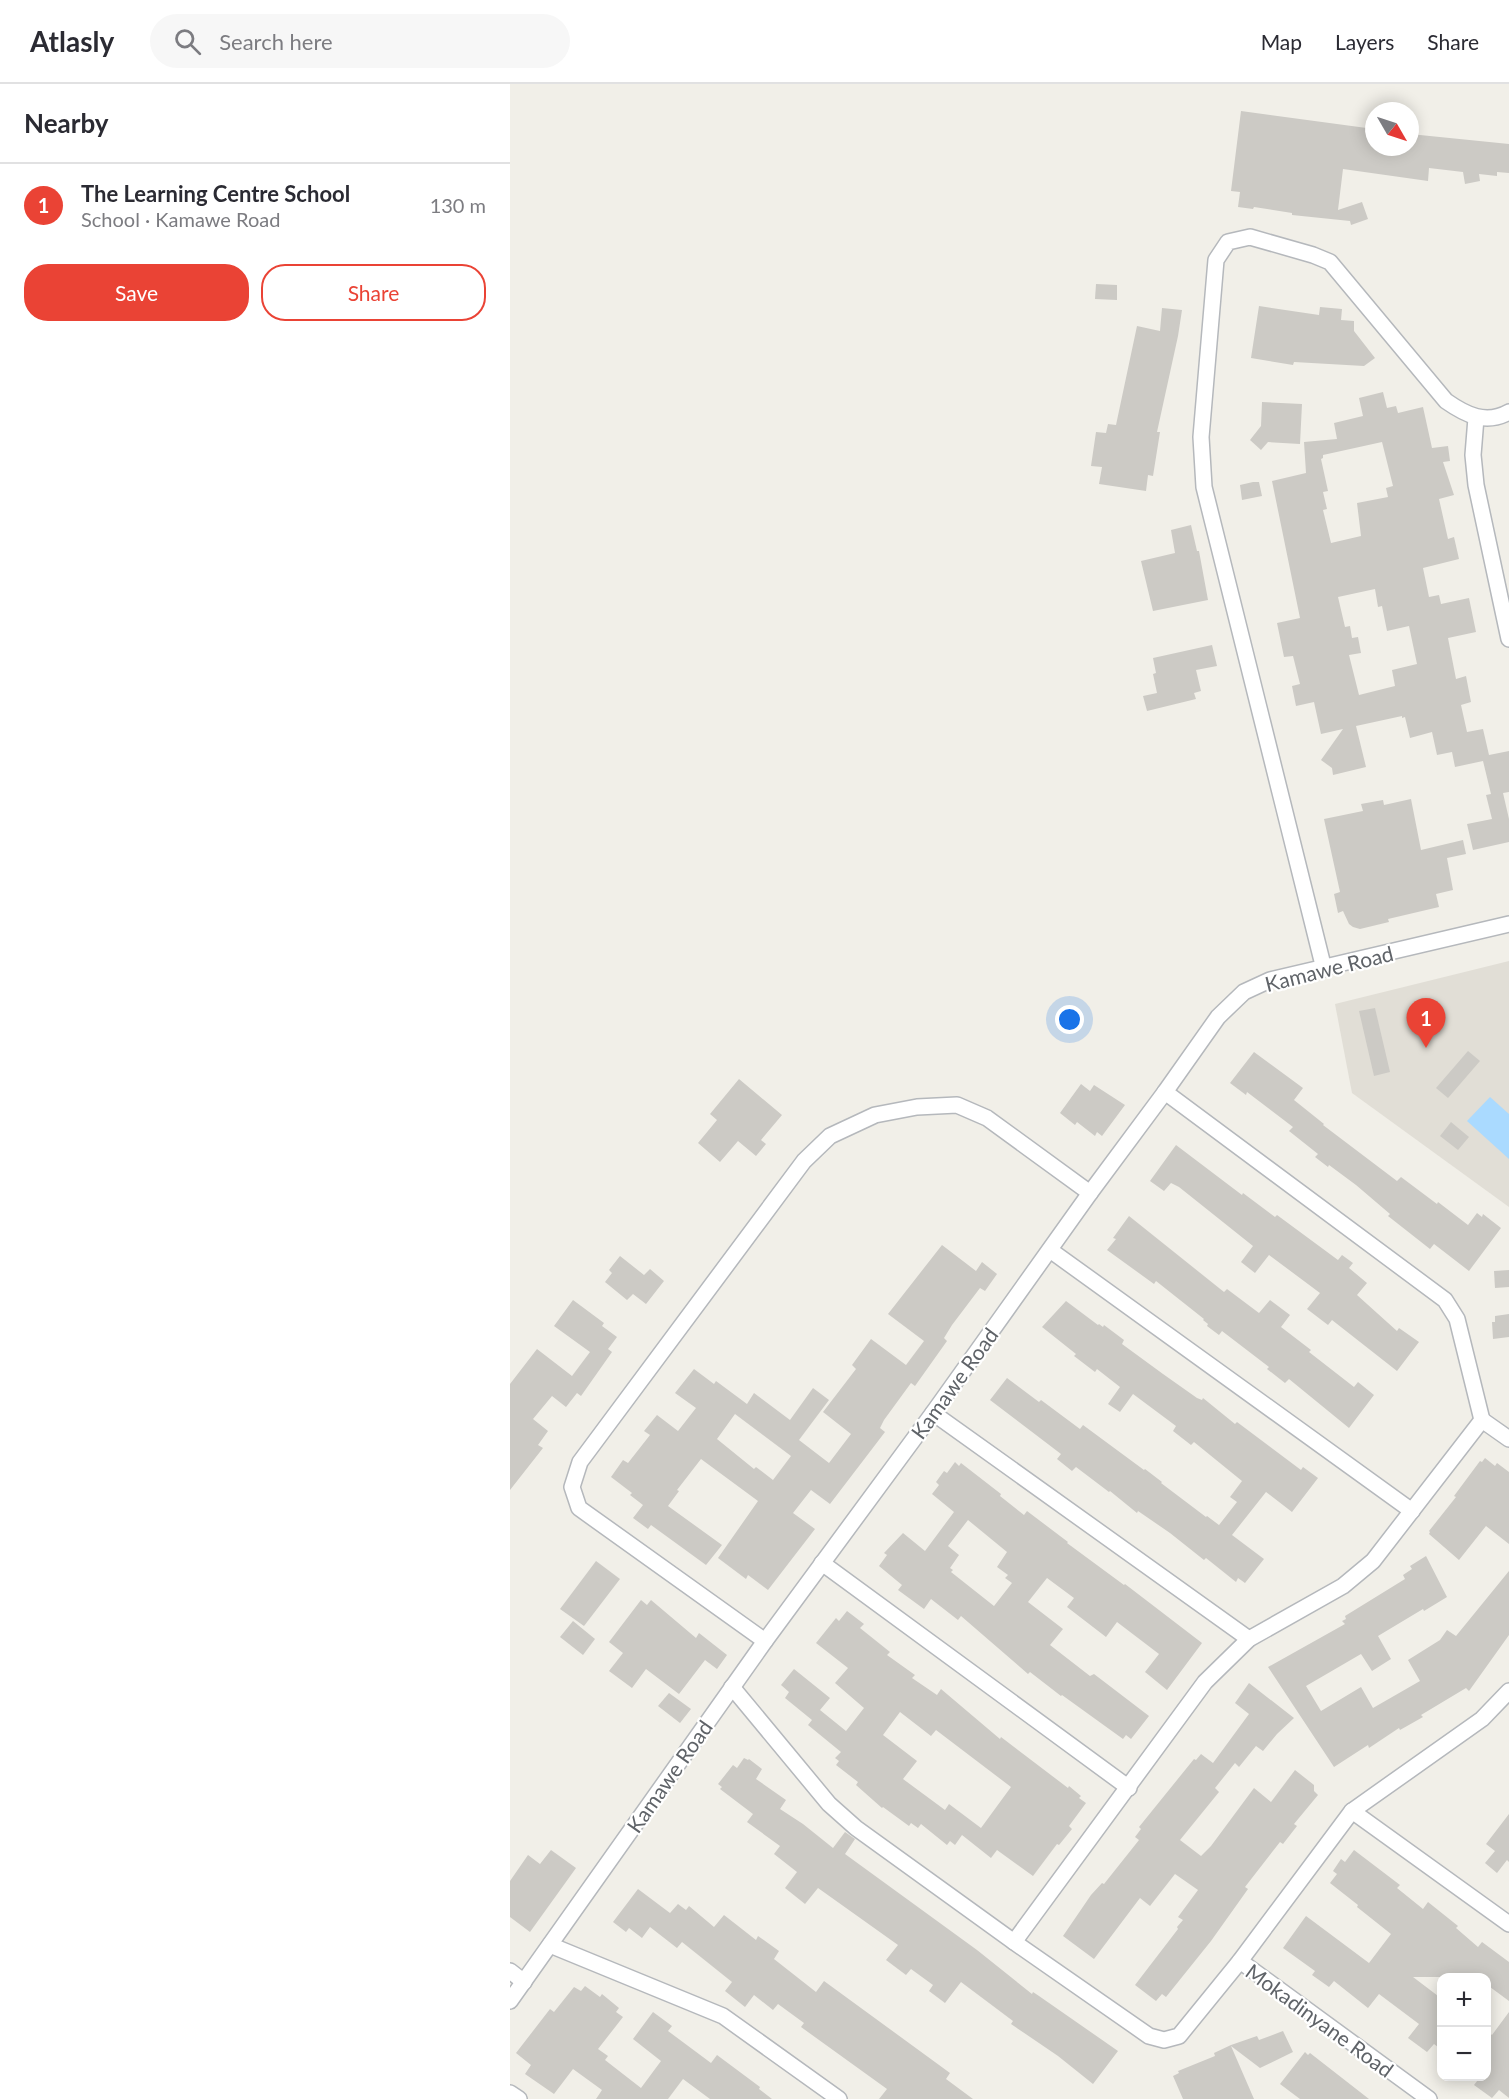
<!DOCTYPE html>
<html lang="en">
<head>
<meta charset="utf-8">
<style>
  body { margin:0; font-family:Lato,sans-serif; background:#f7f7f7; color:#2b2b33 }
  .controls { position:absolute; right:18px; bottom:18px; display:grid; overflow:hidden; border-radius:12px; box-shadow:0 3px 15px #0003 }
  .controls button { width:54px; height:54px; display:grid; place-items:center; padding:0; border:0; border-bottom:2px solid #e1e1e2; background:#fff; color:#2b2b33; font:30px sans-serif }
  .compass { position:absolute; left:855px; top:18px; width:54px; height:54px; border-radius:50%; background:#fff; box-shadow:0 3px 15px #0003; rotate:129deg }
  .you { position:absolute; left:560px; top:936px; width:21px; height:21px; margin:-15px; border:4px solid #fff; border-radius:50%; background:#1a73e8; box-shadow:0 0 0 9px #1a73e833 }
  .badge { display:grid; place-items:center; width:39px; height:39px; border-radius:50%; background:#ea4335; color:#fff; font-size:20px; font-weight:700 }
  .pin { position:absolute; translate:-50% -50px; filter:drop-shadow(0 2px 3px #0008) }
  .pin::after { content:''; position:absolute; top:32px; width:21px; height:18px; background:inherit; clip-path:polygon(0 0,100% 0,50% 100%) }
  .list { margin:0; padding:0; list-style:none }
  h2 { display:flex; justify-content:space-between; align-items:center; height:78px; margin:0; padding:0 24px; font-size:26px }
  h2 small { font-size:20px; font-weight:400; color:#7c7c81 }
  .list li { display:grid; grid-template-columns:39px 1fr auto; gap:18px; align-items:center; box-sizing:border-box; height:84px; padding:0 24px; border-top:2px solid #e1e1e2 }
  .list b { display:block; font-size:22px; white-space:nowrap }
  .list p { margin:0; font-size:20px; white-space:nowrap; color:#7c7c81 }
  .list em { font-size:20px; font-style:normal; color:#7c7c81 }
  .actions { display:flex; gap:12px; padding:18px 24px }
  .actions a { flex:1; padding:14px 0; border:2px solid #ea4335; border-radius:24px; text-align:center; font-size:21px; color:#ea4335 }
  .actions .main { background:#ea4335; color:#fff }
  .icon { flex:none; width:33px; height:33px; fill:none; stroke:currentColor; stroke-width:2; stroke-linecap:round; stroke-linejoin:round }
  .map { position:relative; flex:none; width:999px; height:2015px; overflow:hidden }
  header { display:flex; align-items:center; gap:36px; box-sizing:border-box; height:84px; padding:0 30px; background:#fff; border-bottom:2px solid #e1e1e2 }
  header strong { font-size:28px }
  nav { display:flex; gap:33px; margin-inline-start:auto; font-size:21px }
  .search { width:420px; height:54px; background:#f7f7f7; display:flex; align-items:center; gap:15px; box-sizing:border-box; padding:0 21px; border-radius:33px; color:#7c7c81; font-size:22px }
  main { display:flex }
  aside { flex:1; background:#fff }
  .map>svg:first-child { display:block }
  .education { fill:#e1ded6 }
  .water { fill:#aadaff }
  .building { fill:#cccac5; fill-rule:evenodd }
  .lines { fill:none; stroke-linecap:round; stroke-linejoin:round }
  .minor-casing { stroke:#b5b8bc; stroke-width:18 }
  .minor { stroke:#fff; stroke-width:15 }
  .labels { text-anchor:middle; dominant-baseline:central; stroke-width:4.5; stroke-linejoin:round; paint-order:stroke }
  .street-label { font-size:21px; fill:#5f6368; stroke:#fff }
</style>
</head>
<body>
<header>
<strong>Atlasly</strong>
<div class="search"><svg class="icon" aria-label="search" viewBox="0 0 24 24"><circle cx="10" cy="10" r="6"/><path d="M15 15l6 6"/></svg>Search here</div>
<nav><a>Map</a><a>Layers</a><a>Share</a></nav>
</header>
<main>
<aside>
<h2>Nearby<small></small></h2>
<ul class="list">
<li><span class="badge">1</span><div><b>The Learning Centre School</b><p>School · Kamawe Road</p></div><em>130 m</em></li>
</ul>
<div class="actions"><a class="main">Save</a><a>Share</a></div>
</aside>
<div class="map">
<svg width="999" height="2015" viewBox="0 0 999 2015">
  <rect width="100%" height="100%" fill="#f1efe8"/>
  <polygon class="education" points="999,877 999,1123 842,1009 825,920"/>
  <polygon class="water" points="980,1013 999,1030 999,1075 957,1037"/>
  <g class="building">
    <polygon points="731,27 864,45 864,63 900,63 900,50 999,60 999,89 987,88 987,92 969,90 970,97 955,100 953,88 919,84 918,97 833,85 828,126 852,118 858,135 841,141 840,137 782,131 782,129 744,123 743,125 728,123 730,108 721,107"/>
    <polygon points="586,200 607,201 607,216 585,215"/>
    <polygon points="749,222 809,231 810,223 832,225 831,236 844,237 844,247 865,274 854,282 784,278 783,281 741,274"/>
    <polygon points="652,224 672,226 668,252 647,348 650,348 643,392 638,391 636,407 589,400 592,383 581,382 586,348 596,349 598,340 606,341 627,242 650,247"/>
    <path d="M 873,308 L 877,324 L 886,322 L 888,329 L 913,323 L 922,364 L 938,362 L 940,377 L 933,378 L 944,411 L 929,415 L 938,455 L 944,453 L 949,475 L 913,484 L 919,513 L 929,511 L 931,520 L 959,514 L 966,548 L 938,554 L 946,595 L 956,592 L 961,618 L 951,621 L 957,648 L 973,645 L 979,671 L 999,667 L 999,708 L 993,709 L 999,735 L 999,758 L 963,766 L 957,740 L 982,735 L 976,711 L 981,710 L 973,677 L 945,683 L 942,668 L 927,671 L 922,648 L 900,654 L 895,633 L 892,634 L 892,632 L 846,642 L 856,683 L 823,691 L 822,684 L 811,676 L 833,645 L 811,650 L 804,618 L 786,622 L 782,602 L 790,600 L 783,572 L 774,573 L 767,539 L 790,534 L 762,397 L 796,389 L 794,358 L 827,355 L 824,339 L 853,332 L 849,314 ZM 872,358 L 883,402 L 876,404 L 878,413 L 847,419 L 851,452 L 821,459 L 813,426 L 817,425 L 813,408 L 818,407 L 811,375 L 813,374 L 813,371 ZM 865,505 L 868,523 L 872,522 L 877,547 L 899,542 L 907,580 L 882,586 L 885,602 L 849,611 L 839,571 L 851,569 L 848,553 L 842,554 L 840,542 L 835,543 L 828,513 Z"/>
    <polygon points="752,318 792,320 790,360 758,358 751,366 740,356 751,342"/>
    <polygon points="743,398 749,398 752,412 732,416 730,401"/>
    <polygon points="681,441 687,467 689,467 698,516 643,527 631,477 665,469 661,446"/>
    <polygon points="702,561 707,582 686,586 691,607 684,609 686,615 637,627 633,612 647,609 643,590 646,589 643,574"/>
    <polygon points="901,715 911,766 953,756 956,770 937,774 943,806 926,810 929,823 878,835 879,838 850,845 843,843 839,840 833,827 828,829 824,810 830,808 814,735 853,727 851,720 873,716 874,721"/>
    <polygon points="865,924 880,988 864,992 849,927"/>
    <polygon points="958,967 970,977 938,1014 926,1004"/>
    <polygon points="744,968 793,1004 784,1016 814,1040 813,1041 887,1097 891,1093 927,1120 928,1118 958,1141 967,1129 972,1133 973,1130 991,1144 959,1187 924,1160 920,1165 878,1132 880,1130 846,1101 819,1081 818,1083 805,1073 808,1070 779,1047 783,1043 737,1008 736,1011 720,999"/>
    <polygon points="229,995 272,1031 251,1056 256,1060 246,1072 228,1057 210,1078 188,1059 207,1036 200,1030"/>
    <polygon points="571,1000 580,1007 584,1001 615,1021 592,1052 587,1048 585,1052 567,1038 565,1041 550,1029"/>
    <polygon points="941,1038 959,1053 948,1066 930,1052"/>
    <polygon points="666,1061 732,1111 733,1109 765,1133 767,1131 828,1176 832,1171 843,1179 839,1184 857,1199 847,1211 887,1247 889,1244 909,1258 887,1287 822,1236 818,1241 797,1225 810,1209 759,1171 745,1189 731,1178 743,1162 669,1103 661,1099 654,1107 640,1097"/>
    <polygon points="619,1132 714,1208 717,1205 749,1229 760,1216 780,1231 771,1243 801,1266 799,1268 844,1303 848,1298 864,1311 839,1344 779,1295 775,1299 757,1285 759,1283 712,1247 709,1251 697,1242 698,1240 693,1236 694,1235 646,1197 644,1200 597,1166 606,1155 603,1154"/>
    <path d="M 432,1161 L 466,1187 L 472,1178 L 487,1190 L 475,1207 L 470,1204 L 442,1241 L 434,1254 L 437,1257 L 405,1302 L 401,1299 L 374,1336 L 370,1344 L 375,1348 L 320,1420 L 301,1406 L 283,1429 L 305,1445 L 258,1506 L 238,1491 L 236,1495 L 208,1474 L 248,1417 L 191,1375 L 167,1406 L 169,1407 L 158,1422 L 212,1461 L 196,1481 L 141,1441 L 138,1445 L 123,1434 L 133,1421 L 120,1411 L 122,1409 L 101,1393 L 113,1376 L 118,1379 L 140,1351 L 134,1347 L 147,1331 L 168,1347 L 186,1324 L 165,1309 L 184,1285 L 204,1300 L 206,1297 L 237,1320 L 244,1309 L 280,1336 L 303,1304 L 319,1316 L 289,1356 L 319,1379 L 341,1350 L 313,1328 L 346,1285 L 342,1281 L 361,1255 L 396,1281 L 414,1257 L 378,1230 ZM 225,1330 L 281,1372 L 263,1396 L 246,1383 L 244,1385 L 207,1355 Z"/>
    <polygon points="110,1172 134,1191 140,1185 154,1197 136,1220 123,1210 117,1216 95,1198 102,1189 99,1186"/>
    <polygon points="999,1186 999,1203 985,1204 984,1187"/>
    <polygon points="63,1216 94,1239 92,1242 107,1253 98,1265 102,1268 71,1312 67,1309 56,1323 42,1312 23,1335 38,1347 28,1361 33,1364 0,1406 0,1300 27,1265 62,1292 80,1268 44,1242"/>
    <polygon points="556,1217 588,1241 589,1240 593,1243 594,1241 614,1256 612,1260 653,1290 687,1314 692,1316 693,1314 725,1340 727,1338 791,1386 793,1383 808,1394 782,1428 756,1408 722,1451 754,1475 735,1499 728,1494 726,1498 696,1474 694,1476 660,1449 628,1427 627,1429 600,1407 599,1408 566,1383 562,1387 547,1375 551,1370 480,1316 497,1294 529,1318 531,1316 570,1345 573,1341 634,1386 635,1385 652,1398 651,1399 696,1433 697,1432 709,1441 727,1418 720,1413 732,1397 684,1358 681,1361 663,1347 666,1342 623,1310 610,1328 598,1320 610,1303 587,1285 585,1288 564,1272 566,1270 532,1243"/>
    <polygon points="999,1230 999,1253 983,1255 982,1238 985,1238 985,1232"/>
    <polygon points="975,1374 985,1382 987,1379 999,1388 999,1460 976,1442 949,1476 919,1450 920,1448 919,1447 946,1413 944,1412 970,1377 972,1378"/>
    <path d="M 445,1378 L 449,1382 L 451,1379 L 491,1410 L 490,1412 L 514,1431 L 517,1427 L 558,1458 L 557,1459 L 614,1501 L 615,1500 L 692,1559 L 657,1606 L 635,1588 L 649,1570 L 607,1538 L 596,1553 L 557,1523 L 564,1514 L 537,1494 L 518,1518 L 553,1545 L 540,1561 L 580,1592 L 584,1590 L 639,1632 L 621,1655 L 616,1651 L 613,1655 L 552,1611 L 551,1612 L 520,1588 L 518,1590 L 451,1532 L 448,1536 L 421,1515 L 414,1525 L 388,1506 L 392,1501 L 369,1482 L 377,1471 L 374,1469 L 393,1449 L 415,1467 L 444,1428 L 422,1410 L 429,1401 L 426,1398 L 434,1387 L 437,1389 ZM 458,1436 L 497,1468 L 487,1483 L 498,1491 L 495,1494 L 502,1499 L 484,1522 L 441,1488 L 443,1486 L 440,1484 L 449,1471 L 438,1462 Z"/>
    <polygon points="916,1472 937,1513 914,1527 913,1525 868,1552 881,1575 862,1587 851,1570 796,1602 811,1627 851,1603 863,1624 910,1597 898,1576 930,1556 937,1546 946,1552 999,1487 999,1551 959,1607 956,1604 911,1631 913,1633 890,1646 889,1644 859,1664 858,1661 824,1683 758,1583 835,1540 832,1537 836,1535 835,1532 895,1495 893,1491 902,1485 900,1482"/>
    <polygon points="86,1477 110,1495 74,1542 50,1525"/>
    <polygon points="131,1516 137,1521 141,1516 186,1554 189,1549 217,1571 207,1585 195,1576 169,1610 136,1585 122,1604 99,1587 113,1569 99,1558"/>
    <path d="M 337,1527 L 354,1540 L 350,1544 L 380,1568 L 377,1571 L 405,1591 L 402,1594 L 427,1611 L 431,1605 L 490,1655 L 491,1653 L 558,1704 L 559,1702 L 571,1712 L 569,1714 L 576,1719 L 559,1742 L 562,1745 L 549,1761 L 547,1760 L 523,1792 L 487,1766 L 481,1774 L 452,1751 L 445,1761 L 440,1757 L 437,1761 L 411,1740 L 408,1744 L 401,1739 L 399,1742 L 373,1723 L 372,1724 L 346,1701 L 348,1698 L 326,1681 L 329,1677 L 325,1674 L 331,1668 L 298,1641 L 302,1636 L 275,1614 L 279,1608 L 271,1601 L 284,1585 L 320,1614 L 310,1626 L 336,1647 L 354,1624 L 325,1599 L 338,1584 L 306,1559 L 326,1534 L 329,1537 ZM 390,1628 L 421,1652 L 426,1646 L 501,1703 L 471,1744 L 439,1720 L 435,1726 L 393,1695 L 407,1677 L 373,1651 Z"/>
    <polygon points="63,1537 85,1555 73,1571 50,1553"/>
    <polygon points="739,1599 784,1634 767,1650 753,1667 746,1662 729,1683 725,1679 705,1704 709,1708 670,1756 691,1772 701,1762 744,1704 761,1718 785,1686 804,1701 804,1707 808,1711 784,1740 787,1742 773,1760 770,1758 735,1803 738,1805 701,1857 656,1913 652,1910 646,1917 625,1901 668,1845 667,1843 673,1836 668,1833 688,1806 665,1790 640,1822 630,1814 584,1875 553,1852 581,1811 592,1799 594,1800 629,1756 625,1753 631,1745 629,1743 684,1675 686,1676 691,1670 703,1679 739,1630 725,1619"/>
    <polygon points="159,1609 181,1625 170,1639 148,1622"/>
    <polygon points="234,1674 238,1676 239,1675 252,1685 246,1695 276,1716 270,1725 293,1740 323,1764 335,1748 345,1755 335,1770 467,1866 522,1910 523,1908 529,1912 608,1967 583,2000 548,1972 501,1940 503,1937 451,1898 435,1919 419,1907 423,1901 401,1885 396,1891 376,1876 388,1861 308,1804 295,1820 275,1804 287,1788 264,1770 270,1762 237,1738 243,1730 210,1705 212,1703 208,1700 223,1681 227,1684"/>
    <polygon points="999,1730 999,1778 997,1776 987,1789 975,1779 985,1767 976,1760"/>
    <polygon points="41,1766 66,1784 20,1848 0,1833 0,1797 18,1771 30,1780"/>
    <polygon points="844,1766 890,1801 887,1804 913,1825 918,1818 948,1842 946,1844 968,1863 972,1858 999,1878 999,1917 976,1900 976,1893 903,1893 932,1915 932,1966 924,1960 917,1968 898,1954 909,1940 869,1910 858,1924 824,1897 819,1903 802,1891 805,1887 773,1864 796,1832 859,1879 881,1850 847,1823 848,1821 820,1799 827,1790 823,1787 831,1775 835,1778"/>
    <polygon points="128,1805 160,1829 168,1820 176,1826 179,1822 204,1843 214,1831 246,1856 248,1852 269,1867 264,1875 306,1908 314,1897 440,1989 436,1995 463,2015 369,2015 377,2005 291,1943 294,1939 268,1920 263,1926 244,1911 235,1923 215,1907 222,1898 172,1858 167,1864 140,1843 132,1854 119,1844 116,1848 103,1838"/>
    <polygon points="75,1902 90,1913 92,1910 109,1924 106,1928 113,1933 88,1965 98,1972 95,1976 131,2004 151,1977 123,1955 143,1928 162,1942 158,1947 201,1979 207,1971 250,2003 249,2005 262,2015 200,2015 173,1995 158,2015 86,2015 92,2006 63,1985 44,2010 15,1990 21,1981 6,1969 40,1925 44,1928 64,1903 71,1907"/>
    <polygon points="999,1928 999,2014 989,2006 982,2014 964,2001 971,1992 976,1992 976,1946 982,1951"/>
    <polygon points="773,1947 783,1968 750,1984 721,1962 744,2015 673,2015 663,1992 669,1989 668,1987 705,1972 704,1969 721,1961 747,1952 749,1956"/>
    <polygon points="795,1968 798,1971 800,1969 859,2015 790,2015 770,2000"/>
  </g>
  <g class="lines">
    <defs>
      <g id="minor">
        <polyline points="966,334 963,371 966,401 999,555"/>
        <path d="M 814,885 L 694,403 L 691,353 L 706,176 L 718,158 L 740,153 L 803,171 L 820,178 L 936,317 C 956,331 976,341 999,328"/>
        <polyline points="655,1008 935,1216 947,1235 972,1336"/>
        <polyline points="540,1166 902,1427"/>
        <polyline points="423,1329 739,1555"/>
        <polyline points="972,1336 999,1355"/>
        <polyline points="312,1479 619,1704"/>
        <polyline points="255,1557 69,1424 62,1403 70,1378 294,1077 320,1052 365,1031 407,1023 447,1021 477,1034 580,1109"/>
        <polyline points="222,1603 319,1720 346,1744 504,1858 639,1952 654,1956 669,1952 730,1877 842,1727 972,1635 999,1607"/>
        <polyline points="842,1727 999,1840"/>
        <polyline points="504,1858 695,1598 739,1555 833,1502 863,1477 972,1336"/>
        <polyline points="40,1861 213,1932 329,2015"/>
        <polyline points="730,1877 919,2015"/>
        <polyline points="0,1887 14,1898"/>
        <polyline points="0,1917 255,1557 423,1329 580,1109 655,1008 708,933 734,908 760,896 999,840"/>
        <polyline points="0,2009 9,2015"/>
      </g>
    </defs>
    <use href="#minor" class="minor-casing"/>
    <use href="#minor" class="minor"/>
  </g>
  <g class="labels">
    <g class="street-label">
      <text transform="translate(819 884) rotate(-14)">Kamawe Road</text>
      <text transform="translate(444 1299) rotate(-54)">Kamawe Road</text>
      <text transform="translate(159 1692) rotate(-55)">Kamawe Road</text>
      <text transform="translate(810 1936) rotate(36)">Mokadinyane Road</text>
    </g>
  </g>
</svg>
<div class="controls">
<button>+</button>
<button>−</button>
</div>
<svg class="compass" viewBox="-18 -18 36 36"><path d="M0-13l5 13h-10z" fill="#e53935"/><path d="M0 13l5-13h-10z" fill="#7c7c81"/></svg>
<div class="you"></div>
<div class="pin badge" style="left:916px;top:964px">1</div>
</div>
</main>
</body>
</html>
